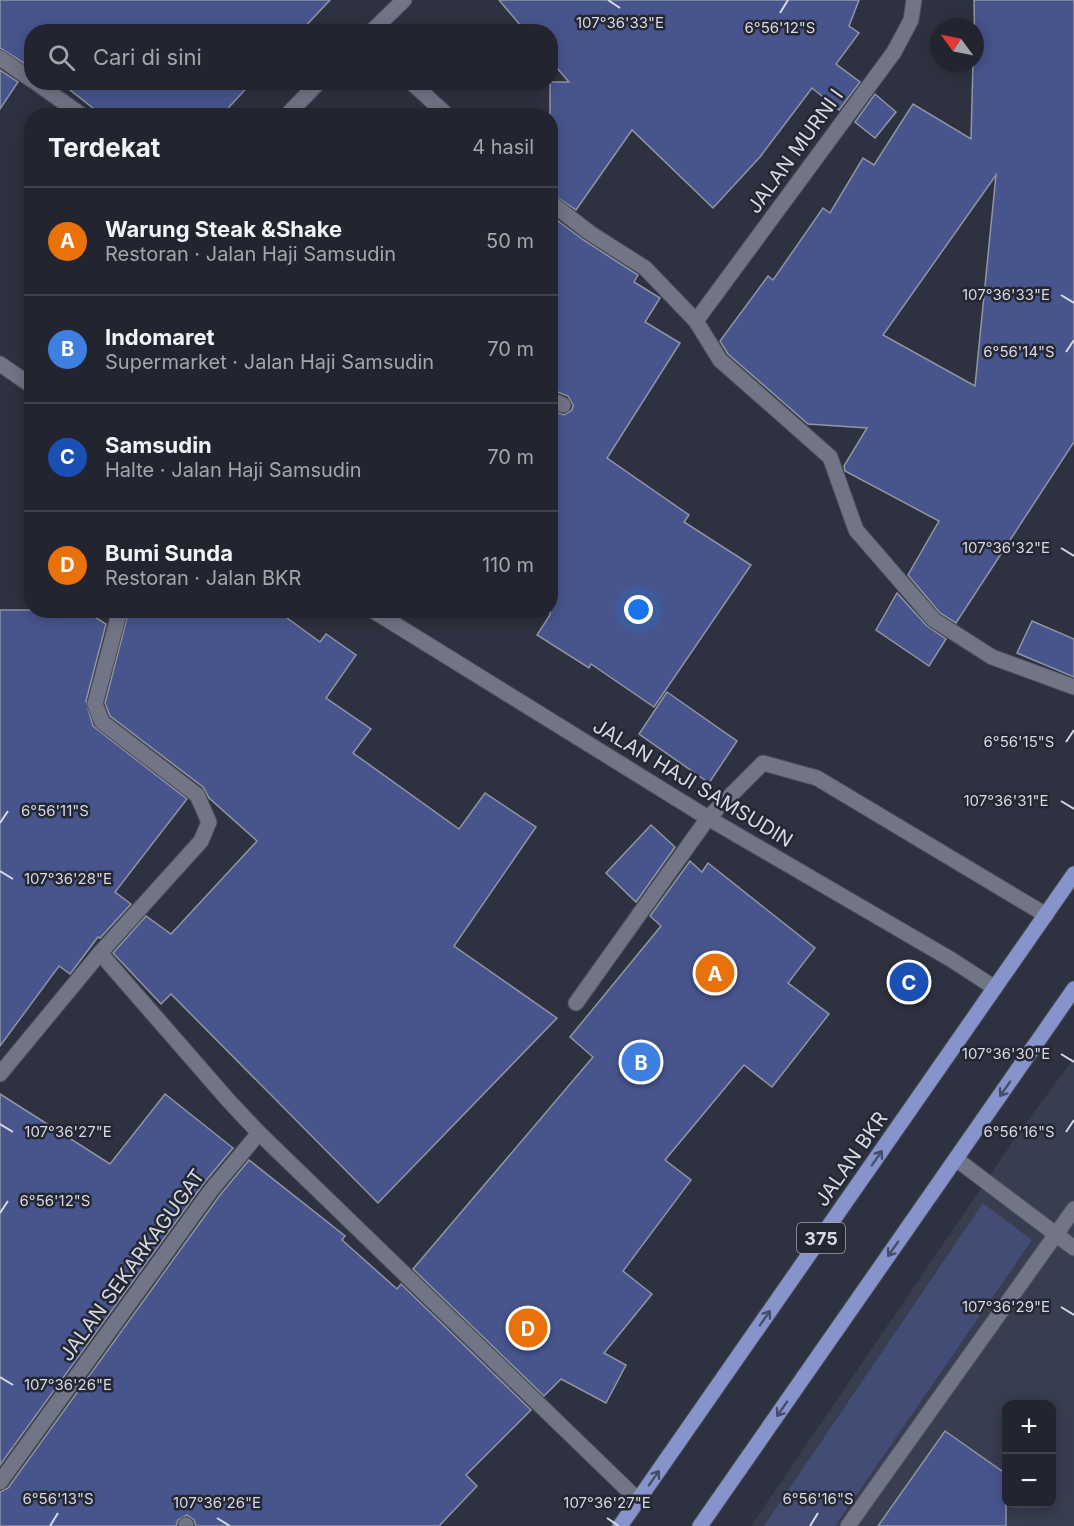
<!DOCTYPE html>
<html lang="id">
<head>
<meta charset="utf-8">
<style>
  body { margin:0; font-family:Inter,sans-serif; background:#2e313b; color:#f1f3f6 }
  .controls { position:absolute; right:18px; bottom:18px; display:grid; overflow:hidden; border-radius:12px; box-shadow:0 3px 15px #0003 }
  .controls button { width:54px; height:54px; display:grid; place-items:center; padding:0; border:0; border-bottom:2px solid #3f424b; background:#22252f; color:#f1f3f6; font:30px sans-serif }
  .compass { position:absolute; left:930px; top:18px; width:54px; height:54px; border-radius:50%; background:#22252f; box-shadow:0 3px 15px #0003; rotate:303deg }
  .you { position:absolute; left:639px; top:610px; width:21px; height:21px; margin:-15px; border:4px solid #fff; border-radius:50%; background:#1a73e8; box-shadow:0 0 0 9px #1a73e833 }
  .badge { display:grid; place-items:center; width:39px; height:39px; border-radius:50%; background:#8bbbb9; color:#fff; font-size:20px; font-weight:700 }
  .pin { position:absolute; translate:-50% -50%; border:3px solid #fff; box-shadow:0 2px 6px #0006 }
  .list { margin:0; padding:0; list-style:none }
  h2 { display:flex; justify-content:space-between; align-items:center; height:78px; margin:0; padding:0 24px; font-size:26px }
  h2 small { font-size:20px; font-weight:400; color:#a2a5aa }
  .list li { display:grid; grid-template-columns:39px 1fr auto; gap:18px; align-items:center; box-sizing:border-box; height:108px; padding:0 24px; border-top:2px solid #3f424b }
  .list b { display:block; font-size:22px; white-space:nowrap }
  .list p { margin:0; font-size:20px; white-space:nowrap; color:#a2a5aa }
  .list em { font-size:20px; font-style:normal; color:#a2a5aa }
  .icon { flex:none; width:33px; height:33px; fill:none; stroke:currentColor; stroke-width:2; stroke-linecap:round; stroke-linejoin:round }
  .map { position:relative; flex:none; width:1074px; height:1526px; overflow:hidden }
  .search { position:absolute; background:#22252f; box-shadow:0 3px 15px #0003; left:24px; top:24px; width:534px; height:66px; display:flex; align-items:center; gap:15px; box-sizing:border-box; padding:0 21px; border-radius:24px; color:#a2a5aa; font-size:22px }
  .panel { position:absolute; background:#22252f; box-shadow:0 3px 15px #0003; left:24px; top:108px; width:534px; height:510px; border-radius:24px }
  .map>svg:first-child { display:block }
  .built { fill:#383d4f; fill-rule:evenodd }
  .green { fill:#434c75 }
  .building { fill:#48558d; stroke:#9095a5; stroke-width:1.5; fill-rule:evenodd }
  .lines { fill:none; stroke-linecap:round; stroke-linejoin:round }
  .minor-casing { stroke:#4c4f5a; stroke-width:17 }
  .major-casing { stroke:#4c4f5a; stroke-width:17 }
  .minor { stroke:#717585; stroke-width:15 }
  .major { stroke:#8794cb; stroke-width:15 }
  .oneway { stroke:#474d69 }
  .ticks { fill:none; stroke:#d7d9e2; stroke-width:2 }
  .labels { text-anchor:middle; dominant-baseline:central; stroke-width:5; stroke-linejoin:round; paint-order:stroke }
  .shield { fill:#242734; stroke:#a1a4ae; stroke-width:1.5 }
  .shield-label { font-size:18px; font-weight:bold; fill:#d7d9e2 }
  .street-label { font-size:20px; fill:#d7d9e2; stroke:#242734 }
  .ticks-label { font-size:15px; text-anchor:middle; fill:#d7d9e2; stroke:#242734; stroke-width:5; stroke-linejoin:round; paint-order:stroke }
</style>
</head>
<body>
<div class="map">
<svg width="1074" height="1526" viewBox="0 0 1074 1526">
  <rect width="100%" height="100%" fill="#2e313f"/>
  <path class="built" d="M 1074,1058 L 1074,1526 L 751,1526 L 1018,1134 ZM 1006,1404 L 1052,1404 L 1052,1504 L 1006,1504 Z"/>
  <polygon class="green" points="983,1203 1032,1240 835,1526 764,1526"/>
  <g class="building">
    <polygon points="0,0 330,0 300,32 32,32 30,67 0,48"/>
    <polygon points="499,0 859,0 849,26 859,33 836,64 860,82 839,110 812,88 760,157 713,208 632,130 576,210 550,192 550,82 569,82 550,60 550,32 526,32"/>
    <path d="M 974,0 L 1074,0 L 1074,442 L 956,623 L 940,613 L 908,575 L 939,521 L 845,471 L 844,466 L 867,428 L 808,424 L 728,354 L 720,341 L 768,276 L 773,280 L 823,208 L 830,213 L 863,158 L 874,165 L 913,104 L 971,139 L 973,63 L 975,63 ZM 996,175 L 975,386 L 883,335 Z"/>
    <polygon points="0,70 18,82 0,109"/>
    <polygon points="60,82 252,82 221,116 103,116"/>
    <polygon points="875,94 896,112 875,138 855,122"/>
    <polygon points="550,215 585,241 638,275 634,282 660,298 645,322 680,343 607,458 689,515 684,522 751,565 654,707 591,664 589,668 537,635 550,615 550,410 564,415 572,410 573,405 568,396 550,389"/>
    <polygon points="897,593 927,626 946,639 929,666 876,630"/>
    <polygon points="0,610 84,610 106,624 86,701 93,726 187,799 115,892 131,904 100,938 98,937 70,974 59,966 0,1046"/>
    <polygon points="129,610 276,610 320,642 326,634 356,655 326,698 371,729 353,753 459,829 485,793 536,827 454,946 557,1018 378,1203 171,994 161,1004 113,953 146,916 171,934 257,841 209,798 203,787 110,716 105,703"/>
    <polygon points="1032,621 1074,639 1074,677 1017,653"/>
    <polygon points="667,692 737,741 709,783 639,734"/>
    <polygon points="651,825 675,847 636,902 606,873"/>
    <polygon points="690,861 702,872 708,863 815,948 788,983 829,1014 772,1087 744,1065 665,1160 691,1180 623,1271 652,1294 604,1353 626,1365 606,1403 561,1379 544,1396 413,1269 593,1057 570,1037 661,926 650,916"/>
    <polygon points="0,1094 110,1164 165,1094 233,1148 204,1183 0,1465"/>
    <polygon points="249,1160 345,1236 342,1240 397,1289 401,1284 531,1410 466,1475 477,1486 439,1526 196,1526 194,1520 187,1515 178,1520 176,1526 0,1526 0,1492 8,1488 220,1195"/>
    <polygon points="945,1431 1006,1474 1006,1526 878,1526"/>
  </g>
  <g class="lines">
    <defs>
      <g id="minor">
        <polyline points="371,32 404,0"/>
        <polyline points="0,58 32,80"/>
        <polyline points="35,82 83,116"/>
        <polyline points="411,82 448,116"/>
        <polyline points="286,116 319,82"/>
        <polyline points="550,202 590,233 645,268 696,321 720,360 830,457 856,530 934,620 992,657 1074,687"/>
        <polyline points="696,321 894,52 911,20 914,0"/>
        <polyline points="0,364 32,386"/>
        <polyline points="550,399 563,405"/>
        <polyline points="372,610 708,818 952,960 995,988"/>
        <polyline points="100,953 228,1100 259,1133 638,1500"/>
        <polyline points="576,1003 708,818 763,763 817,778 1046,915"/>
        <polyline points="0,1074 100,953 201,841 209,822 197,795 102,722 95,704 120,610"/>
        <polyline points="956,1159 1074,1248"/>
        <polyline points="0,1482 212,1189 259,1133"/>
        <polyline points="186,1526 186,1525"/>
        <polyline points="848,1526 1074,1209"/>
      </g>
      <g id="major">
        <polyline points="620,1526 1074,874"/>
        <polyline points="700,1526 1074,989"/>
      </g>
    </defs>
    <use href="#minor" class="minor-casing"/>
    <use href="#major" class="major-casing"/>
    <use href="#minor" class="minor"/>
    <use href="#major" class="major"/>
  </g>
  <defs><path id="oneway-shaft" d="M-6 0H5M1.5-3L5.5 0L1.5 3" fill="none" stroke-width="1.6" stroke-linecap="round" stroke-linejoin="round" transform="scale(1.5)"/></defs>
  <g class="oneway">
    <use href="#oneway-shaft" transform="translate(1005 1089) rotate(125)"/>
    <use href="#oneway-shaft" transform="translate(877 1158) rotate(-55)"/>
    <use href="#oneway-shaft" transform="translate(893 1249) rotate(125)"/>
    <use href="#oneway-shaft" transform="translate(765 1318) rotate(-55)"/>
    <use href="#oneway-shaft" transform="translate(782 1409) rotate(125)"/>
    <use href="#oneway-shaft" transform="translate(654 1478) rotate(-55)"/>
  </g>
  <path class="ticks" d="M 608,0 L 620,8M 780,13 L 788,0M 1061,295 L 1074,303M 1066,352 L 1074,340M 1061,548 L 1074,556M 1066,742 L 1074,730M 1061,801 L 1074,809M 0,823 L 8,811M 0,871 L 13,879M 1061,1054 L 1074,1062M 0,1124 L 13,1132M 1066,1132 L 1074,1120M 0,1213 L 8,1201M 1061,1307 L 1074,1315M 0,1377 L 13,1385M 217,1518 L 230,1526M 607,1518 L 619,1526M 50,1526 L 58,1513M 810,1526 L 818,1513"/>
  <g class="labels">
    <rect class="shield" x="797" y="1223" width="48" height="30" rx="4.5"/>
    <g class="shield-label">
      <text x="821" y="1238">375</text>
    </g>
    <g class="street-label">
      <text transform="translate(795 151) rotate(-54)">JALAN MURNI I</text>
      <text transform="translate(693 783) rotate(31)">JALAN HAJI SAMSUDIN</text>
      <text transform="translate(851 1159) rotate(-55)">JALAN BKR</text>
      <text transform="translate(132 1265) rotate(-54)">JALAN SEKARKAGUGAT</text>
    </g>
  </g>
  <g class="ticks-label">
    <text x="620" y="28">107°36'33"E</text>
    <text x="780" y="33">6°56'12"S</text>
    <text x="1006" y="300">107°36'33"E</text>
    <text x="1019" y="357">6°56'14"S</text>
    <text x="1006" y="553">107°36'32"E</text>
    <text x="1019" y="747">6°56'15"S</text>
    <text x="1006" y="806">107°36'31"E</text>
    <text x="55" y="816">6°56'11"S</text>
    <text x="68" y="884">107°36'28"E</text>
    <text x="1006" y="1059">107°36'30"E</text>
    <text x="68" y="1137">107°36'27"E</text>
    <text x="1019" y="1137">6°56'16"S</text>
    <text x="55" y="1206">6°56'12"S</text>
    <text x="1006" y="1312">107°36'29"E</text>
    <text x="68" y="1390">107°36'26"E</text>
    <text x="58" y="1504">6°56'13"S</text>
    <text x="818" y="1504">6°56'16"S</text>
    <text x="217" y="1508">107°36'26"E</text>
    <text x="607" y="1508">107°36'27"E</text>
  </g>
</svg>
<div class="controls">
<button>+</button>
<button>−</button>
</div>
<svg class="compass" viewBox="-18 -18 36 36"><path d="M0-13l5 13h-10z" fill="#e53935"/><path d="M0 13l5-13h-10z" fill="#a2a5aa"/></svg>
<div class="you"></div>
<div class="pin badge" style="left:715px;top:973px;background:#e8710a">A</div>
<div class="pin badge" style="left:641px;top:1062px;background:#3f7fe0">B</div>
<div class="pin badge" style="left:909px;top:982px;background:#1a4fb4">C</div>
<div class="pin badge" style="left:528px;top:1328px;background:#e8710a">D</div>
<div class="search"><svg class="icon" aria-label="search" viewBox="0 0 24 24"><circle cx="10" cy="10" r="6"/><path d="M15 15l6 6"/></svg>Cari di sini</div>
<section class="panel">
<h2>Terdekat<small>4 hasil</small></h2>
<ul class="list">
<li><span class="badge" style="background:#e8710a">A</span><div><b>Warung Steak &amp;Shake</b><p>Restoran · Jalan Haji Samsudin</p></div><em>50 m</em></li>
<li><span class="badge" style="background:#3f7fe0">B</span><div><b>Indomaret</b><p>Supermarket · Jalan Haji Samsudin</p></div><em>70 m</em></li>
<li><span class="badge" style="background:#1a4fb4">C</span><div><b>Samsudin</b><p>Halte · Jalan Haji Samsudin</p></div><em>70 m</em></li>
<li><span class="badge" style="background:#e8710a">D</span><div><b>Bumi Sunda</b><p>Restoran · Jalan BKR</p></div><em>110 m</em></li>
</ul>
</section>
</div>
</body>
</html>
